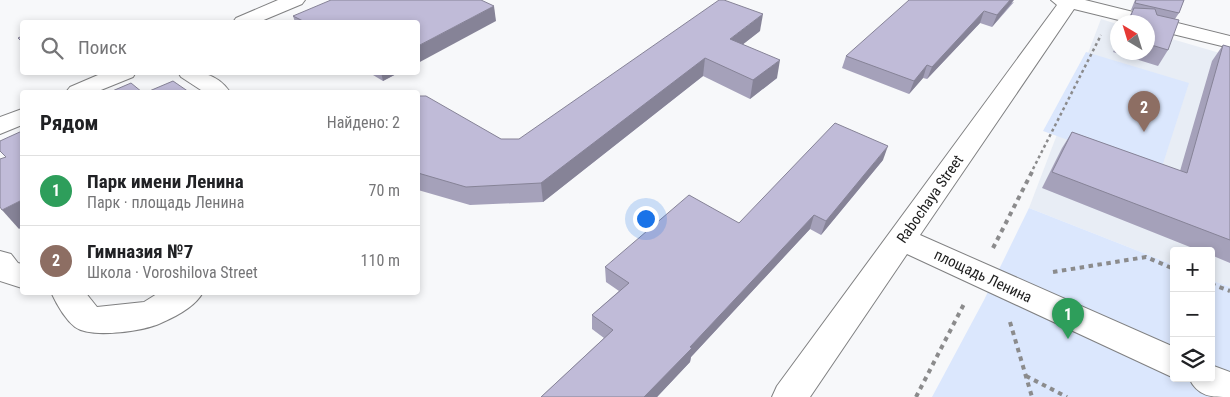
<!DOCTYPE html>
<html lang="ru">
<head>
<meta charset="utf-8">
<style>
  body { margin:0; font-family:"Roboto Condensed",sans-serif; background:#f2f2f2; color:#202124 }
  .controls { position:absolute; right:15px; bottom:15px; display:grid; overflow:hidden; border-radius:5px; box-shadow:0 2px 8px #0003 }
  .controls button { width:45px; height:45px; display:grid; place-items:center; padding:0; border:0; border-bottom:1px solid #e0e0e0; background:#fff; color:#202124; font:25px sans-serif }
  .compass { position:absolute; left:1110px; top:15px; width:45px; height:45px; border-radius:50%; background:#fff; box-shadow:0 2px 8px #0003; rotate:322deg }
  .you { position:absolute; left:645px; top:218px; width:18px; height:18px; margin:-12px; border:4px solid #fff; border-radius:50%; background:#1a73e8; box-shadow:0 0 0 8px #1a73e833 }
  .badge { display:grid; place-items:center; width:32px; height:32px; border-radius:50%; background:#db2777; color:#fff; font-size:16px; font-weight:700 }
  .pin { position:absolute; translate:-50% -41px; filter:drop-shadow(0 1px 2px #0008) }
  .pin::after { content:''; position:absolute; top:26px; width:18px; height:15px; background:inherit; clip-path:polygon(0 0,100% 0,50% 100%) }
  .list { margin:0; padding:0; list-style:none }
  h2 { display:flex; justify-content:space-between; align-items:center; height:65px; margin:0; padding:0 20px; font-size:21px }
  h2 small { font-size:16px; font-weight:400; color:#757577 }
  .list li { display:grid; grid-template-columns:32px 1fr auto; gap:15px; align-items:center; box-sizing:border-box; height:70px; padding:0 20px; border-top:1px solid #e0e0e0 }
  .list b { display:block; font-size:19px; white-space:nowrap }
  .list p { margin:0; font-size:16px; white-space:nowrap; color:#757577 }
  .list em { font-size:16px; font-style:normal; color:#757577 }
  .icon { flex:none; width:28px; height:28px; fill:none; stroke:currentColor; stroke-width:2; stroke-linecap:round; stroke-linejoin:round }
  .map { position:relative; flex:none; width:1230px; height:397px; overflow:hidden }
  .search { position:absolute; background:#fff; box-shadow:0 2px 8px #0003; left:20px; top:20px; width:400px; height:55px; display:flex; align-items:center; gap:12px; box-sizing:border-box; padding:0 18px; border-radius:5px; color:#757577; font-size:19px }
  .panel { position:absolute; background:#fff; box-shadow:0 2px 8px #0003; left:20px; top:90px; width:400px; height:205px; border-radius:5px }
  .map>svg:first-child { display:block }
  .built { fill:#e8edf5 }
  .green { fill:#dbe7fd }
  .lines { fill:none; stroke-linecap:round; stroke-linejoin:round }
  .minor-casing { stroke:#808182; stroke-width:2 }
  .major-casing { stroke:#808182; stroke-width:2 }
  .path-far1 { stroke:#8b8b8c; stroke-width:2.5; stroke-dasharray:3 3; stroke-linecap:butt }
  .path { stroke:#8b8b8c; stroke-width:4; stroke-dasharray:4.5 4.5; stroke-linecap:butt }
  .minor { fill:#fff; fill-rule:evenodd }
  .major { fill:#fff; fill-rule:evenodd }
  .wall { fill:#a5a1ba }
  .shaded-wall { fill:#868397 }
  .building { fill:#c0bbd8; stroke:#868397 }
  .labels { text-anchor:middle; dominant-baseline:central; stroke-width:5; stroke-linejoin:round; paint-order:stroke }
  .street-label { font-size:15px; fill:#1d1d1d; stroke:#fff }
</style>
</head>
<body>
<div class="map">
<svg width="1230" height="397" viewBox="0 0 1230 397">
  <rect width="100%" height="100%" fill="#f7f8fa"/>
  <polygon class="built" points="1101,19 1117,24 1118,52 1148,52 1148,32 1230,56 1230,287 1211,280 1211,251 1174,251 1174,265 1029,208"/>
  <g class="green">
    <polygon points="1086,52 1189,83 1160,173 1043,131"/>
    <polygon points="1029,208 1174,265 1174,378 1211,378 1211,280 1230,287 1230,397 932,397 984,300"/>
  </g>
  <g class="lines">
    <defs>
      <g id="minor">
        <polygon points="1051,0 1085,0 1230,36 1230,48 1148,28 1148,22 1127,22 1074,9 920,235 1174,347 1174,378 907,254 810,397 772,397 777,386 1057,5"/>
        <path d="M 178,72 C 199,72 216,72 230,92 L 204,92 L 181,77 Z"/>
        <polygon points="0,251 11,254 18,263 22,264 22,288 0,281"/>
        <path d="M 51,292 L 85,292 L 97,307 L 144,302 L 160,292 L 203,292 C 196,306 175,317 161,323 C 144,331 91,339 75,327 C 65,319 56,303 51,292 Z"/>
        <path d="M 1211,365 L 1230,372 L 1230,397 C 1211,397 1198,397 1189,378 L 1211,378 Z"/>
      </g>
      <g id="major">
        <polygon points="278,0 305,0 302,4 259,22 233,22 236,18"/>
        <polygon points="105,72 136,72 133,77 96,92 66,92 70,87"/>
        <polygon points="22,109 22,125 0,134 0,117"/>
      </g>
    </defs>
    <use href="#minor" class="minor-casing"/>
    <use href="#major" class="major-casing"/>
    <polyline class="path-far1" points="1033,169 1101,35"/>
    <g class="path">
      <polyline points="993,248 1034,168"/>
      <polyline points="1053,272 1146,257 1174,269"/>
      <polyline points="1211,284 1230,291"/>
      <polyline points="1010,322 1032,397"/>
      <polyline points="1026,376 1067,397"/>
      <polyline points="916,397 965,302"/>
    </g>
    <use href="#minor" class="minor"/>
    <use href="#major" class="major"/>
  </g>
  <g class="wall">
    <polygon points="1135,0 1184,0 1179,13 1175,19 1168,50 1158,66 1113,52 1118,42 1118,52 1148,52 1148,22 1126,22 1133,10 1131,10"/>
    <polygon points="1014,2 992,27 980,23 927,79 923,78 909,94 842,68 846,56"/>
    <polygon points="293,16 496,21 418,22 295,22"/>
    <polygon points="760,31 743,44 777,78 750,99 703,76 543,202 470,205 418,190 418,96 501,139 519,139"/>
    <polygon points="1223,45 1230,47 1230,263 1211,255 1211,251 1200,251 1042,188 1062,148 1072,132 1180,171 1212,61"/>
    <polygon points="368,72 400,72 383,81"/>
    <polygon points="883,160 821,235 810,229 691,357 690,362 657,397 541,397 604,338 592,329 592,315 619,291 606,282 605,267 739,223"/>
  </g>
  <g class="shaded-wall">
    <polygon points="1010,0 1014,0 992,27 997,15"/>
    <polygon points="494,6 496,21 418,63 418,46"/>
    <polygon points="984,11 980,23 927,79 932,67"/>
    <polygon points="763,14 760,31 728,56 730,39"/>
    <polygon points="705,58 703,76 543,202 541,183"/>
    <polygon points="780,60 777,78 750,99 753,80"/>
    <polygon points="927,65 923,78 909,94 914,81"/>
    <polygon points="381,72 400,72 383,81"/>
    <polygon points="888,146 883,160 821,235 826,221"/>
    <polygon points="22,200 22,227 19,229 2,210"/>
    <polygon points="814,215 810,229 691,357 690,362 657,397 644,397 690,347"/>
  </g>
  <g class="building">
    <polygon points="331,0 481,0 494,6 418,46 418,22 305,22 293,16"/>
    <polygon points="719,0 724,0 763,14 730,39 780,60 753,80 705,58 541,183 466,187 418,173 418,96 426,96 501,139 519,139"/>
    <polygon points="909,0 1010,0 997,15 984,11 932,67 927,65 914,81 846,56"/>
    <polygon points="1136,0 1184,0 1179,13 1135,3"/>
    <polygon points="1134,8 1155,9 1157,15 1179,20 1168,50 1148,44 1148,22 1128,22"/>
    <polygon points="22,36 22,42 18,38"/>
    <polygon points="1223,45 1230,47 1230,240 1052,172 1072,132 1187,173"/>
    <polygon points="173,81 189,92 147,92"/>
    <polygon points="131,83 142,92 110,92"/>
    <polygon points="835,123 888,146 826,221 814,215 690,347 692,348 644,397 541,397 613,330 592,315 629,283 605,267 689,195 739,223"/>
    <polygon points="22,131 22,200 2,210 0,207 0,159 6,157 0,151 0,141"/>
  </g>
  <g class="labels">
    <g class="street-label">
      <text transform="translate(930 199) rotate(-55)">Rabochaya Street</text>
      <text transform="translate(983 276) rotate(25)">площадь Ленина</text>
    </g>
  </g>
</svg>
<div class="controls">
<button>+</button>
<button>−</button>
<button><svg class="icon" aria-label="layers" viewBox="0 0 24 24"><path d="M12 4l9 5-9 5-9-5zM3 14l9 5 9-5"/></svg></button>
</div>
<svg class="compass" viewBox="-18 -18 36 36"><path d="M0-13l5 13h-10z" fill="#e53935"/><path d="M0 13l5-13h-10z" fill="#757577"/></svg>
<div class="you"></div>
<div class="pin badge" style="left:1068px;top:339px;background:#2e9e5b">1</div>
<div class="pin badge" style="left:1144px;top:132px;background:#8d6e63">2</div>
<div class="search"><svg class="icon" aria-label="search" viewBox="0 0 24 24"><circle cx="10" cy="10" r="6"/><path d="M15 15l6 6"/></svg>Поиск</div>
<section class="panel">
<h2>Рядом<small>Найдено: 2</small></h2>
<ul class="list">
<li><span class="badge" style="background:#2e9e5b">1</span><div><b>Парк имени Ленина</b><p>Парк · площадь Ленина</p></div><em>70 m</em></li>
<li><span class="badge" style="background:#8d6e63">2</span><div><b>Гимназия №7</b><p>Школа · Voroshilova Street</p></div><em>110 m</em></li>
</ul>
</section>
</div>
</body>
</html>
